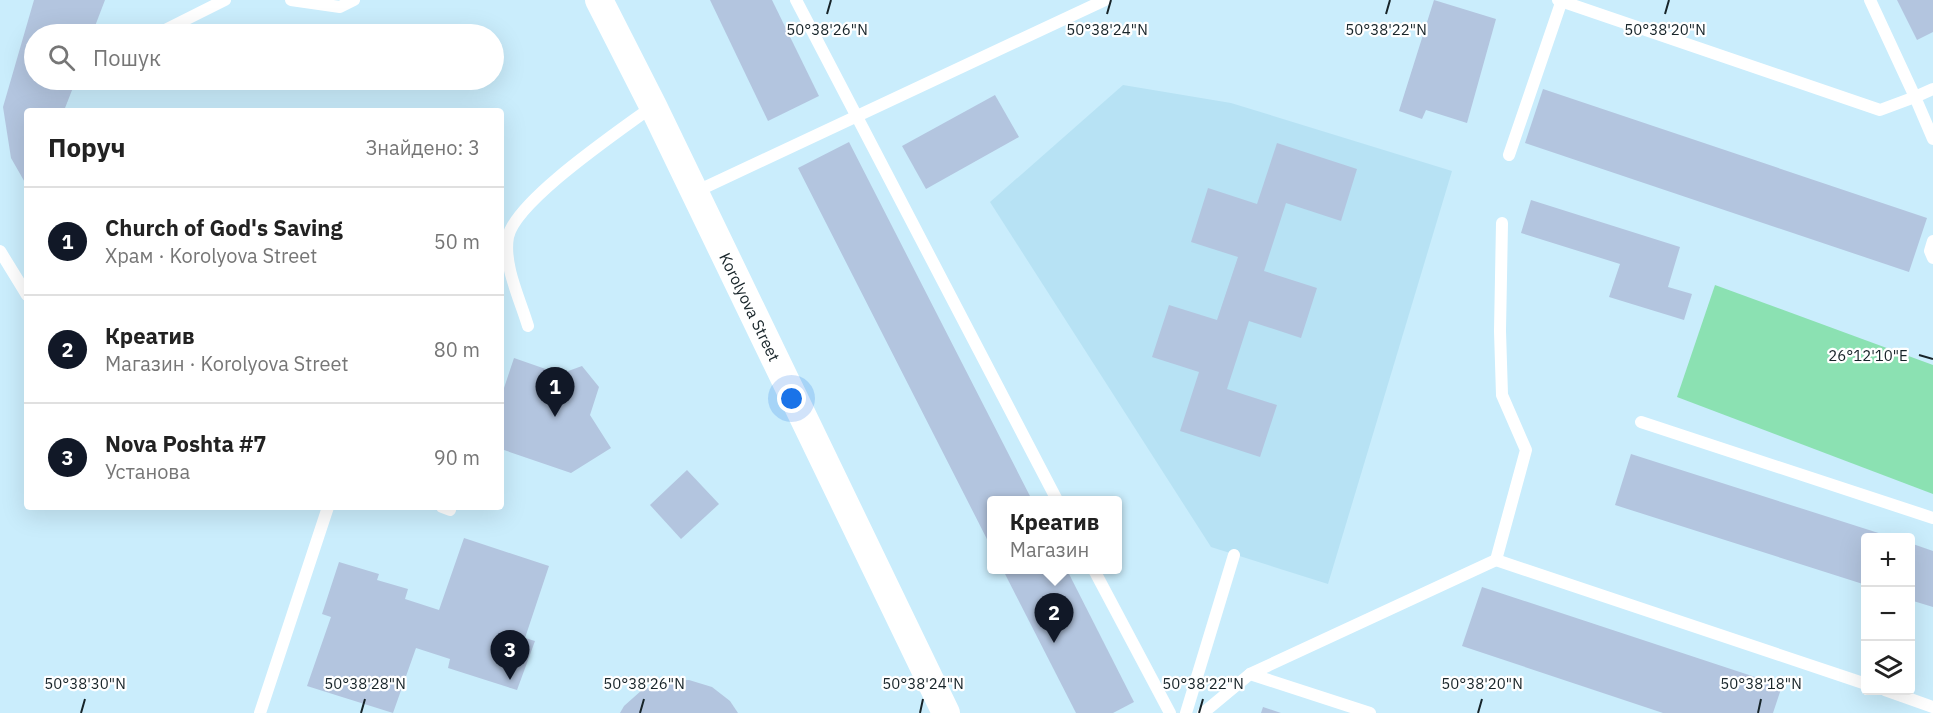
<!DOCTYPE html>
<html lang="uk">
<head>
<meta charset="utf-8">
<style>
  body { margin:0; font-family:"IBM Plex Sans",sans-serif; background:#f2f2f2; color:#222 }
  .controls { position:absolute; right:18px; bottom:18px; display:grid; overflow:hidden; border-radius:6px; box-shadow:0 6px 24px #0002 }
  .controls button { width:54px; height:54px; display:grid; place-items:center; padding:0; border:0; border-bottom:2px solid #e0e0e0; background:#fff; color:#222; font:30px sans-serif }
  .you { position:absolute; left:792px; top:399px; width:21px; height:21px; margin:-15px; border:4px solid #fff; border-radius:50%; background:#1a73e8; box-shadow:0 0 0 9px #1a73e833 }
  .badge { display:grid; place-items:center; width:39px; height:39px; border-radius:50%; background:#111827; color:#fff; font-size:20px; font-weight:700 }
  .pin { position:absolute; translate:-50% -50px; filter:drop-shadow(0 2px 3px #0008) }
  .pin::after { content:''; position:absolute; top:32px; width:21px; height:18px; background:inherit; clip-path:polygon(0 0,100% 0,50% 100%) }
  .popup { position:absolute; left:987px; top:496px; width:135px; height:78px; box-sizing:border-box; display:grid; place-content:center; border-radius:6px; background:#fff; filter:drop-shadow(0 2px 4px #0005); font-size:20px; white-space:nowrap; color:#767676 }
  .popup b { font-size:22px; color:#222 }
  .popup::after { content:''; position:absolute; left:50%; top:100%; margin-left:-12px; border:12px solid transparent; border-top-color:#fff }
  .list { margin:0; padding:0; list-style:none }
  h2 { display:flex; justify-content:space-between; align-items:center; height:78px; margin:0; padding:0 24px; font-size:26px }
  h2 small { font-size:20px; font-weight:400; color:#767676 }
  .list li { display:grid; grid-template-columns:39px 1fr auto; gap:18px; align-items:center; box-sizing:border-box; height:108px; padding:0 24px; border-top:2px solid #e0e0e0 }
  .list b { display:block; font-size:22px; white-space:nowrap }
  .list p { margin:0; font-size:20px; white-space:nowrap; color:#767676 }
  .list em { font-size:20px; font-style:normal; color:#767676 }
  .icon { flex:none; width:33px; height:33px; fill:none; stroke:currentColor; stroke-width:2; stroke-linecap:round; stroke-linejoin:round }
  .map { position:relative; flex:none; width:1933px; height:713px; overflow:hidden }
  .search { position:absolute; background:#fff; box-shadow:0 6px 24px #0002; left:24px; top:24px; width:480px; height:66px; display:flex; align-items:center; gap:15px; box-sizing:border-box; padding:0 21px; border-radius:33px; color:#767676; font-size:22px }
  .panel { position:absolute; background:#fff; box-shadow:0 6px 24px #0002; left:24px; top:108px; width:480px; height:402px; border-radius:6px }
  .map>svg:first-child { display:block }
  .built { fill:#b7e2f4 }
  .green { fill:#8be1b2 }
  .building { fill:#b3c5df }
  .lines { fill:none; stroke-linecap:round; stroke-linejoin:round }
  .service { stroke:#fff; stroke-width:12 }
  .tertiary { stroke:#fff; stroke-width:28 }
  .ticks { fill:none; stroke:#172429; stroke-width:2 }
  .labels { text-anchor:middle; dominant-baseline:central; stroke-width:4.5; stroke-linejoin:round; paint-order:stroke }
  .street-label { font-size:16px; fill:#172429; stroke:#fff }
  .ticks-label { font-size:15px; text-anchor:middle; fill:#172429; stroke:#fff; stroke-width:4.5; stroke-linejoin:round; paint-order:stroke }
</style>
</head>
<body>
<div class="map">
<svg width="1933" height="713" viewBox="0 0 1933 713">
  <rect width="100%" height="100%" fill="#caedfc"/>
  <polygon class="built" points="1123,85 1231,103 1452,171 1328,584 1211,547 990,202"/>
  <polygon class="green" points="1715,285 1933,365 1933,494 1677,397"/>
  <g class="building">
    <polygon points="34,0 105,0 92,34 34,34 34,80 76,80 65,108 66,111 27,111 27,186 11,158 3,107"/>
    <polygon points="710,0 772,0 819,96 768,121"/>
    <polygon points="1434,0 1496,19 1467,123 1426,110 1422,119 1399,111"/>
    <polygon points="1897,0 1933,0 1933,32 1917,40"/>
    <polygon points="1543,89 1927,218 1909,272 1525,143"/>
    <polygon points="995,95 1019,137 926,189 902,146"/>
    <polygon points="849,142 1032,500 991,500 991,547 798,168"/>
    <polygon points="1277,143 1357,169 1341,221 1286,203 1264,271 1317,288 1301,338 1249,321 1227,389 1277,405 1260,457 1180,431 1199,372 1152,357 1169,305 1217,320 1238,257 1191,242 1208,188 1257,204"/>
    <polygon points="1531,200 1680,247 1668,287 1692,294 1684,320 1609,297 1620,264 1521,233"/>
    <polygon points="514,358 560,374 582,366 599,387 590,415 611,448 571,473 501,449 501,387 504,388"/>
    <polygon points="1631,454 1891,537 1891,538 1866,538 1866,585 1615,505"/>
    <polygon points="687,470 719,504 681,539 650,505"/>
    <polygon points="464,538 549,566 525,638 535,641 517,690 448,668 450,659 416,648 393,713 307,686 331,617 322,614 339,562 379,574 377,580 408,589 405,599 439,610"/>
    <polygon points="1910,543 1933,551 1933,607 1910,600"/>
    <polygon points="1003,570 1067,570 1134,702 1113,713 1076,713"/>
    <polygon points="1482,587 1782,686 1773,713 1663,713 1462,646"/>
    <polygon points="689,680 712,687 730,701 738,713 620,713 624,706 642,690 665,681"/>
    <polygon points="1263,707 1281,713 1261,713"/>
  </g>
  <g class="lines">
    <g class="service">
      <polyline points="291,0 340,7 354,0"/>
      <polyline points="796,0 1057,500"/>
      <polyline points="1558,0 1880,110 1915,97 1870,0"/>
      <polyline points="157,34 225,0"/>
      <polyline points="1933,89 1915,97 1933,139"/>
      <polyline points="1509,155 1562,0"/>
      <polyline points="695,192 1105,0"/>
      <polyline points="1933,241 1930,251 1933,258"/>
      <polyline points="0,251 27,295"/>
      <path d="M 528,326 C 520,299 503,265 508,237 C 516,200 621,130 653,106"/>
      <polyline points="1641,422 1933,518"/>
      <polyline points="442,507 450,510"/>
      <polyline points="1496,560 1866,684"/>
      <polyline points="1094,570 1170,713"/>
      <polyline points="1250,674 1370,713"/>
      <polyline points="1885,690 1933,707"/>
      <polyline points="260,713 328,507"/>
      <polyline points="1186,713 1234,555"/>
      <polyline points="1203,713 1250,674 1496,560 1526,450 1502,395 1500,331 1502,223"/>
    </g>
    <path class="tertiary" id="s1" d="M 599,0 L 653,106 L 946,713"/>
  </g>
  <path class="ticks" d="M 827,14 L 831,0M 1107,14 L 1111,0M 1386,14 L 1390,0M 1665,14 L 1669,0M 1919,355 L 1933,359M 81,713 L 85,699M 361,713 L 365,699M 640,713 L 644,699M 920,713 L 923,699M 1199,713 L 1203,699M 1478,713 L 1482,699M 1758,713 L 1761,699"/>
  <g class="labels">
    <g class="street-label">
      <text stroke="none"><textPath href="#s1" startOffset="342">Korolyova Street</textPath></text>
    </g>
  </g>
  <g class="ticks-label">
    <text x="827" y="35">50°38'26"N</text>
    <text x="1107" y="35">50°38'24"N</text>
    <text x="1386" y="35">50°38'22"N</text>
    <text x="1665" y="35">50°38'20"N</text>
    <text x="1868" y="361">26°12'10"E</text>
    <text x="85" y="689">50°38'30"N</text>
    <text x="365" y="689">50°38'28"N</text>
    <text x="644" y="689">50°38'26"N</text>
    <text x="923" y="689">50°38'24"N</text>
    <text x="1203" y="689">50°38'22"N</text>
    <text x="1482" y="689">50°38'20"N</text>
    <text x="1761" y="689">50°38'18"N</text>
  </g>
</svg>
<div class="controls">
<button>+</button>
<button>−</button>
<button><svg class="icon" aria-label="layers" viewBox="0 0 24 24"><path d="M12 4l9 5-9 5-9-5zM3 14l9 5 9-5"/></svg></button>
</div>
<div class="you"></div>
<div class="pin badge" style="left:555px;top:417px">1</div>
<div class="pin badge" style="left:1054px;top:643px">2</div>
<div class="popup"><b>Креатив</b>Магазин</div>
<div class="pin badge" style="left:510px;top:680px">3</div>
<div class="search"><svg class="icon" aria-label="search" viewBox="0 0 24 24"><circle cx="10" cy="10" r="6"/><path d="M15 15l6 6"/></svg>Пошук</div>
<section class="panel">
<h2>Поруч<small>Знайдено: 3</small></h2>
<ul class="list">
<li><span class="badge">1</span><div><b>Church of God's Saving</b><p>Храм · Korolyova Street</p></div><em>50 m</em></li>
<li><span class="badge">2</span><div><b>Креатив</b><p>Магазин · Korolyova Street</p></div><em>80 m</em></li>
<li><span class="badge">3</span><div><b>Nova Poshta #7</b><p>Установа</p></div><em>90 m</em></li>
</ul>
</section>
</div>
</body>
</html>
